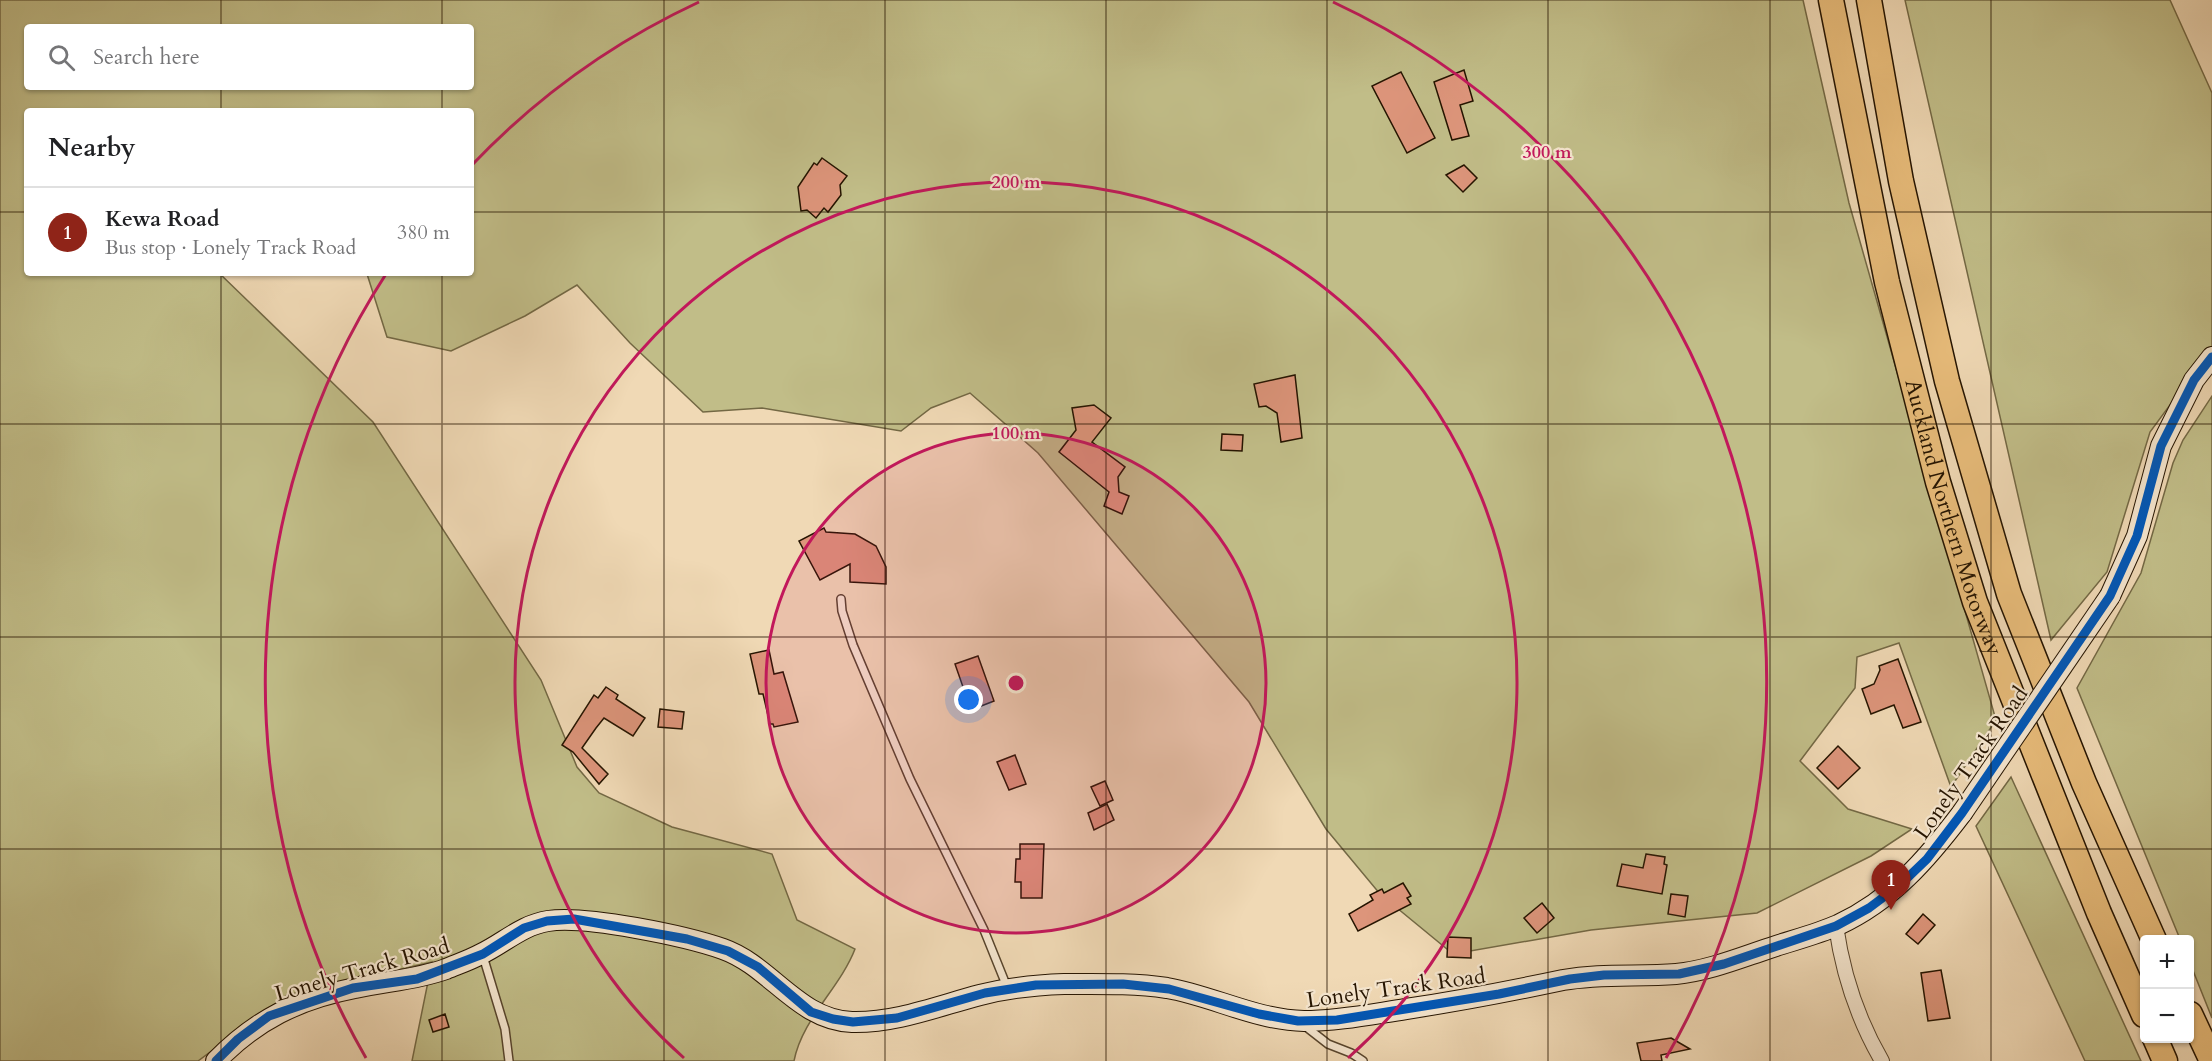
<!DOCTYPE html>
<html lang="en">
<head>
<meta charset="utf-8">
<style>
  body { margin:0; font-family:Cardo,serif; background:#f6f6f6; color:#202124 }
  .controls { position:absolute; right:18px; bottom:18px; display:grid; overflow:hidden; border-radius:6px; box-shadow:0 2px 4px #0004 }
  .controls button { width:54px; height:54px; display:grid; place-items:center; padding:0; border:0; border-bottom:2px solid #e0e0e0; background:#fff; color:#202124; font:30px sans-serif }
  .you { position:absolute; left:969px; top:700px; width:21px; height:21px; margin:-15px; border:4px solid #fff; border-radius:50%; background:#1a73e8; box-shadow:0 0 0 9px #1a73e833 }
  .badge { display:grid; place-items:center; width:39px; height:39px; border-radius:50%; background:#8f2418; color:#fff; font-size:20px; font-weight:700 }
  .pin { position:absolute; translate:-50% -50px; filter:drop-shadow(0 2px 3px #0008) }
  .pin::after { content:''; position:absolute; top:32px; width:21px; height:18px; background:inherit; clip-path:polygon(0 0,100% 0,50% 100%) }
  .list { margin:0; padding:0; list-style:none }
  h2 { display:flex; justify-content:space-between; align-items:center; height:78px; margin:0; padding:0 24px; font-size:26px }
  h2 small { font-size:20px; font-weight:400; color:#757577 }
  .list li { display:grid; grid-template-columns:39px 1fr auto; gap:18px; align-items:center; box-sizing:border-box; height:90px; padding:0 24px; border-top:2px solid #e0e0e0 }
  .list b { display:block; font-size:22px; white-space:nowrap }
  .list p { margin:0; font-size:20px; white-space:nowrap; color:#757577 }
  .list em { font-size:20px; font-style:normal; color:#757577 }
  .icon { flex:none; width:33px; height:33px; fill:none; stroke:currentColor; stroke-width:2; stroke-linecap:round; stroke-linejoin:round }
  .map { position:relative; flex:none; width:2212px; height:1061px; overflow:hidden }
  .search { position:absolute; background:#fff; box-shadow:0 2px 4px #0004; left:24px; top:24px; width:450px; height:66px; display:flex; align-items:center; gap:15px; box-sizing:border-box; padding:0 21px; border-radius:6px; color:#757577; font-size:22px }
  .panel { position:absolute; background:#fff; box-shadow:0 2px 4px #0004; left:24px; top:108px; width:450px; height:168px; border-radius:6px }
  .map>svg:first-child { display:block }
  .green { fill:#c1bd88; stroke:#736844; stroke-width:1.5; fill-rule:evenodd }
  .building { fill:#dd957b; stroke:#251400; stroke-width:1.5 }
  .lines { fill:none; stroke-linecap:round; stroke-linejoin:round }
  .lane-casing { stroke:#58452d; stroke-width:10 }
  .street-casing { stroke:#58452d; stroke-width:16 }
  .secondary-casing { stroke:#251400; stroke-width:22 }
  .highway-casing { stroke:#251400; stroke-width:27 }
  .lane { stroke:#f5e6cf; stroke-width:7 }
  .street { stroke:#f5e6cf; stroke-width:14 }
  .secondary { stroke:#f5e6cf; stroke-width:20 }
  .highway { stroke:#e8bc7a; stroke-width:24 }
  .secondary-bridge-casing { stroke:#251400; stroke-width:22; stroke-linecap:butt }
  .secondary-bridge { stroke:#f5e6cf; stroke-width:20 }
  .cycleway-casing { stroke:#f5e6cf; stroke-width:13 }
  .cycleway { stroke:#0057b8; stroke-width:9 }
  .grid { fill:none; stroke:#251400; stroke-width:1.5; stroke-opacity:0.55 }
  .ring { fill:none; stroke:#c2185b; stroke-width:3 }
  .labels { text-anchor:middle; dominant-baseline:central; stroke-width:4.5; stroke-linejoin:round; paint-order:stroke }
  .street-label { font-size:22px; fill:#251400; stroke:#f5e6cf }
  .centre { fill:#c2185b; stroke:#f5e6cf; stroke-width:3 }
  .ring-label { font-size:18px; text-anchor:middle; font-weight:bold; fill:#c2185b; stroke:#f5e6cf; stroke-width:4.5; stroke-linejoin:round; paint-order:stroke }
</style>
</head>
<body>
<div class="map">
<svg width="2212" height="1061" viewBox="0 0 2212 1061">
  <rect width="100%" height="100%" fill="#f0d9b5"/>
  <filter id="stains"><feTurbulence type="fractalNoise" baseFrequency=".00333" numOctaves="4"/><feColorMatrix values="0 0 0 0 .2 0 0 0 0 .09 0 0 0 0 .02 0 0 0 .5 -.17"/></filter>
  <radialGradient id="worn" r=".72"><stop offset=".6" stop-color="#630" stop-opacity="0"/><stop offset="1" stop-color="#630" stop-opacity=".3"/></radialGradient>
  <g class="green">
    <path d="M 0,0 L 1803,0 L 1849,203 L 1996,720 L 1951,787 L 1899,643 L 1857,657 L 1855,688 L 1800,761 L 1848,809 L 1912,829 L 1871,856 L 1757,913 L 1591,930 L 1453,954 L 1380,894 L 1326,829 L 1249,702 L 1038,453 L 970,393 L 931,408 L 901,431 L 762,408 L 703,412 L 630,343 L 577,285 L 525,316 L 451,351 L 387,337 L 367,274 L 363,273 L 471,273 L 471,111 L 27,111 L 27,273 L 219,273 L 373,422 L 541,680 L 577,767 L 599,793 L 672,827 L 772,854 L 797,920 L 855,949 C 840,988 802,1019 794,1061 L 412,1061 L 432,962 L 287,995 L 198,1061 L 0,1061 ZM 27,27 L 471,27 L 471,87 L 27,87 Z"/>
    <polygon points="1905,0 2170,0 2212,93 2212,348 2150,432 2107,572 2051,640"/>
    <polygon points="2212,396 2212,1018 2190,963 2190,940 2180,939 2077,688 2141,573 2173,463 2183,440"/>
    <polygon points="2011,777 2141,1061 2085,1061 1976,826"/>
  </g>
  <g class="building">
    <polygon points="1464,70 1473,101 1460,105 1469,136 1452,140 1434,82"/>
    <polygon points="1401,72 1435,138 1407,153 1372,86"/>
    <polygon points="822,158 847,176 840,185 841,195 828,212 824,208 816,218 807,210 801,211 798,187 814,163 817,165"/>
    <polygon points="1464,165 1477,178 1463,192 1446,175"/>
    <polygon points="1295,375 1302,438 1281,442 1277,413 1266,406 1259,407 1254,384"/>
    <polygon points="1094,405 1111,418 1092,442 1125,467 1118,477 1119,492 1129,496 1122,514 1104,506 1109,492 1059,452 1076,430 1072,408"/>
    <polygon points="1222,434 1243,435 1242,451 1221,450"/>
    <polygon points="824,528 826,532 855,534 876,546 886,567 886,584 850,582 850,564 820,580 799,541"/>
    <polygon points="769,650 774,674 783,672 798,722 774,727 773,724 770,724 763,694 759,694 750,654"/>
    <polygon points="978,656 994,701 971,710 955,664"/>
    <polygon points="1898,659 1921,722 1903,728 1894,705 1871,714 1862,689 1874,684 1880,670 1879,666"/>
    <polygon points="606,687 618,695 616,699 645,718 633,736 604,718 596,728 582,748 608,774 599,784 573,752 562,745 594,695 598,698"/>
    <polygon points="660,709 684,712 682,729 658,727"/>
    <polygon points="1838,746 1860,768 1838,789 1817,768"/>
    <polygon points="1015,755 1026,784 1009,790 997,762"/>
    <polygon points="1105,781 1113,800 1100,806 1091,787"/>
    <polygon points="1107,804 1114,820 1094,830 1088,813"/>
    <polygon points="1020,844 1044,844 1042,898 1021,898 1021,882 1015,882 1016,859 1020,859"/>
    <polygon points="1646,854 1665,857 1664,864 1667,865 1662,894 1617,886 1622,864 1643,868"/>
    <polygon points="1403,883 1411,896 1407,898 1411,904 1358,931 1349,914 1373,900 1370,895 1382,889 1384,893"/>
    <polygon points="1671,894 1688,896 1685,917 1668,914"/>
    <polygon points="1542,903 1554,918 1537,933 1524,918"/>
    <polygon points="1923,914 1935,925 1918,944 1906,934"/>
    <polygon points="1448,937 1471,938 1471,958 1447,957"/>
    <polygon points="1941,970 1950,1018 1928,1021 1921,973"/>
    <polygon points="445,1014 449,1027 433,1032 429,1020"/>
    <polygon points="1671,1038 1690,1049 1661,1055 1662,1061 1641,1061 1637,1043"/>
  </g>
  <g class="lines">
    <defs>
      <g id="lane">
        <polyline points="841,599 842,611 853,645 910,779 984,930 1007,987"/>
        <polyline points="483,956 505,1029 509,1061"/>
        <polyline points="1305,1026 1328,1044 1351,1053 1363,1061"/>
      </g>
      <path id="street" d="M 1836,926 C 1843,975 1857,1018 1882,1061"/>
      <g id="secondary">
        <polyline points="2110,596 2137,536 2161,446 2194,380 2212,357"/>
        <path d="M 216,1061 C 256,1020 298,999 355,988 C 386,981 416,980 446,969 C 458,964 470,960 481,954 C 504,943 522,925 548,921 C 585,915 686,936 723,949 C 771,966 798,1020 852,1022 C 896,1023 938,1006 980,995 C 1007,988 1036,985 1064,984 C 1098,984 1133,983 1167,988 C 1213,996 1256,1020 1304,1021 C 1338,1021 1372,1014 1406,1009 C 1459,1001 1511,991 1563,980 C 1601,973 1638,977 1676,974 C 1707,971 1737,959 1767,949 C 1790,941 1815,935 1838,925 C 1892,900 1927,859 1962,813"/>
      </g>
      <g id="highway">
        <path id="s1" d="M 1831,0 L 1887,282 L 1938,482 L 1975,602 L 2099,913 L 2144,1015"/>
        <polyline points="1869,0 1901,181 1947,381 2009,594 2084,783 2154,940"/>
        <polyline points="2190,1014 2212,1061"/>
        <polyline points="2155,1038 2165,1061"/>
      </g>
    </defs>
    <use href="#lane" class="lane-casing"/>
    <use href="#street" class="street-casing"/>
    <use href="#secondary" class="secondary-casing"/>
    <use href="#highway" class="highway-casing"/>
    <use href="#lane" class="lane"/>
    <use href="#street" class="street"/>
    <use href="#secondary" class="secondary"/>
    <use href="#highway" class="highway"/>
    <defs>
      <polyline id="secondary-bridge" points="1962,813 2110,596"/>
    </defs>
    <use href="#secondary-bridge" class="secondary-bridge-casing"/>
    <use href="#secondary-bridge" class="secondary-bridge"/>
    <defs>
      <polyline id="cycleway" points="216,1061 238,1039 269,1016 353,988 417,979 483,954 524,928 547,921 574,919 687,939 728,951 758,967 811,1012 833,1019 853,1022 897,1018 985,993 1036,985 1123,984 1169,989 1259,1014 1298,1021 1337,1020 1499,994 1570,979 1604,975 1679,974 1724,964 1836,926 1869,908 1901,884 1927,859 1962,813 2110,596 2137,536 2161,446 2194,380 2212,357"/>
    </defs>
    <use href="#cycleway" class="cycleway-casing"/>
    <use href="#cycleway" class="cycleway"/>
  </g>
  <path class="grid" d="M 221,0 L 221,27M 442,0 L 442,27M 664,0 L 664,1061M 885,0 L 885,1061M 1106,0 L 1106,1061M 1327,0 L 1327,1061M 1548,0 L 1548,1061M 1770,0 L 1770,1061M 1991,0 L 1991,1061M 221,87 L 221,111M 442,87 L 442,111M 0,212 L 27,212M 471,212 L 2212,212M 221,273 L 221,1061M 442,273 L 442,1061M 0,424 L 2212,424M 0,637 L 2212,637M 0,849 L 2212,849"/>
  <circle cx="1016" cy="683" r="250" fill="#c2185b" fill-opacity=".12"/>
  <g class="ring">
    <circle cx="1016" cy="683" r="250"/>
    <path d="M684 1058A501 501 0 1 1 1348 1058"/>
    <path d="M366 1058A751 751 0 0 1 386 274M471 166A751 751 0 0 1 699 2M1333 2A751 751 0 0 1 1666 1058"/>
  </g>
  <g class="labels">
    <g class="street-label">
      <text stroke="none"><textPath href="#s1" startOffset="532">Auckland Northern Motorway</textPath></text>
      <text transform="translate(1971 763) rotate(-55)">Lonely Track Road</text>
      <text transform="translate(362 970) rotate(-16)">Lonely Track Road</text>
      <text transform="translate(1396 988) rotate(-8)">Lonely Track Road</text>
    </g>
  </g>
  <circle cx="1016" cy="683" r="9" class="centre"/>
  <g class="ring-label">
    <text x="1547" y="158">300 m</text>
    <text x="1016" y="188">200 m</text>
    <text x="1016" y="439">100 m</text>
  </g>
  <rect width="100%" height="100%" filter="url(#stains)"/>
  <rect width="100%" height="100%" fill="url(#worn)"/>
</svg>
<div class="controls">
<button>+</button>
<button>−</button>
</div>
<div class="you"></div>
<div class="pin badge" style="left:1891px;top:910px">1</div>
<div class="search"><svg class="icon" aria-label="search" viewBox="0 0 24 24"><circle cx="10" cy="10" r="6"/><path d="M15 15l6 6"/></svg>Search here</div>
<section class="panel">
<h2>Nearby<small></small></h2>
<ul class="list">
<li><span class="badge">1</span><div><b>Kewa Road</b><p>Bus stop · Lonely Track Road</p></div><em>380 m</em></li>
</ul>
</section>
</div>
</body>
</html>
